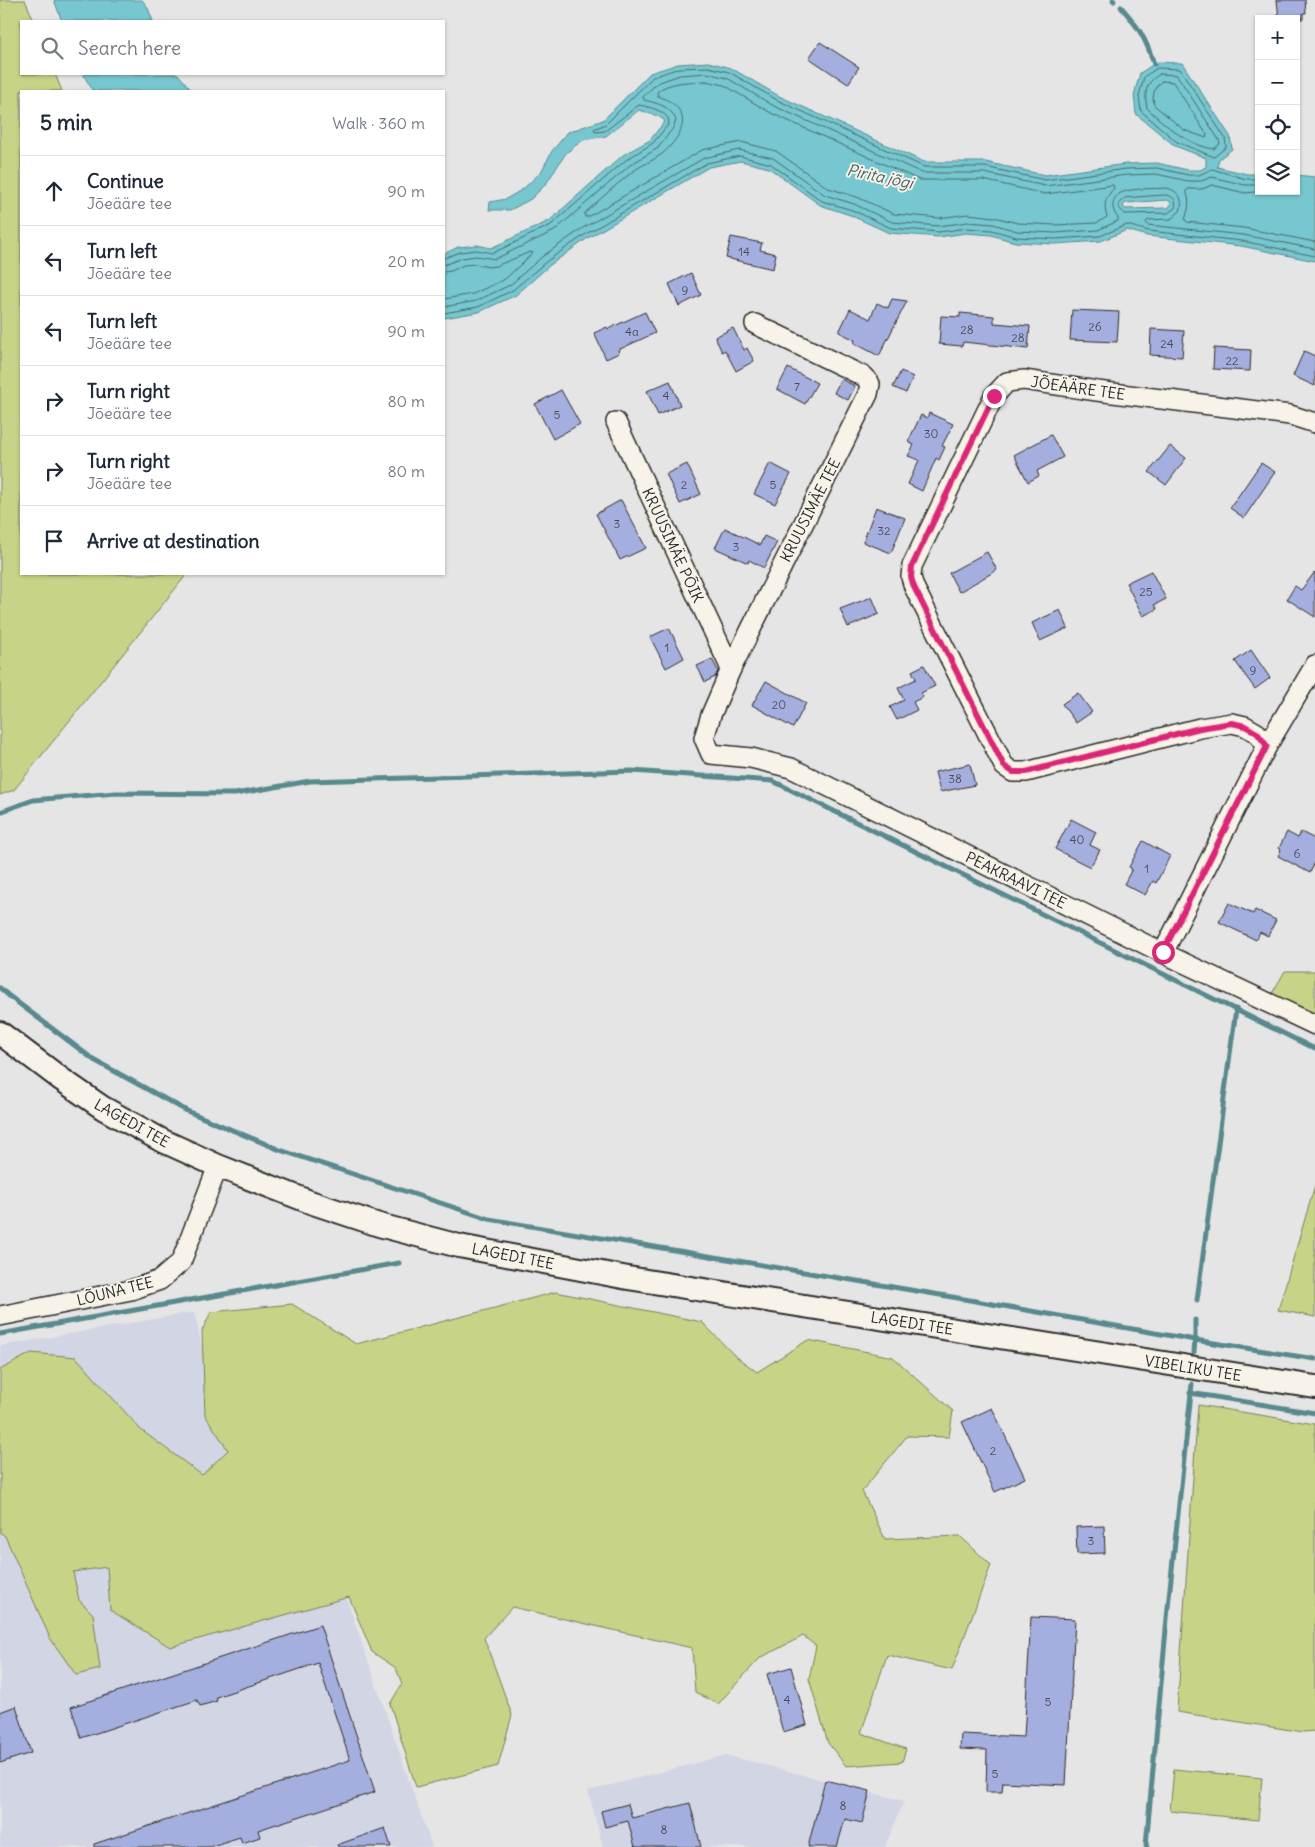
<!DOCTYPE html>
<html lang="en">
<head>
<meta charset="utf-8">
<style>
  body { margin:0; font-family:Delius,sans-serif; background:#f6f6f7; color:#1f2937 }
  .controls { position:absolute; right:15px; top:15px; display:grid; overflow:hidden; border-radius:0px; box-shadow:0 1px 4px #0004 }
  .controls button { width:45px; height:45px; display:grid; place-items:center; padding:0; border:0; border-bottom:1px solid #e0e1e3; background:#fff; color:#1f2937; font:25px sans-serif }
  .stop { position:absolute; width:15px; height:15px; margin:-11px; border:4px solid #db2777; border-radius:50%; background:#fff }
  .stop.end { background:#db2777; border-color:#fff; box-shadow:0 1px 5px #0008 }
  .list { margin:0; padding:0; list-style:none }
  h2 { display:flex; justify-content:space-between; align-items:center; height:65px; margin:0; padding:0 20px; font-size:21px }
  h2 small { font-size:16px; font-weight:400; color:#747a83 }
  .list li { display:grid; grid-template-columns:32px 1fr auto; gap:15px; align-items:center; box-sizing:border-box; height:70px; padding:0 20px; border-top:1px solid #e0e1e3 }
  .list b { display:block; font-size:19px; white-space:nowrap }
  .list p { margin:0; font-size:16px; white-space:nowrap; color:#747a83 }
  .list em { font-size:16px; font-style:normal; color:#747a83 }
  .icon { flex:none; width:28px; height:28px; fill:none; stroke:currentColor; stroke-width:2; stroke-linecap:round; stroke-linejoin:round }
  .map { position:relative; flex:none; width:1315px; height:1847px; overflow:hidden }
  .search { position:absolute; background:#fff; box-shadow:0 1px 4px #0004; left:20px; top:20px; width:425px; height:55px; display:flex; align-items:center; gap:12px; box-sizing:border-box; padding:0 18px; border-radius:0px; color:#747a83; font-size:19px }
  .panel { position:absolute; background:#fff; box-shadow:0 1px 4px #0004; left:20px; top:90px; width:425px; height:485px; border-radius:0px }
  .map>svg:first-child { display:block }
  .built { fill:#d2d5e4 }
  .green { fill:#c7d387; stroke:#797f59 }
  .water { fill:#76c7cf; stroke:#58898d; fill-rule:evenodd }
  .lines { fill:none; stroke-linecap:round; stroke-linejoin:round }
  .shore { stroke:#49696d; stroke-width:1 }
  .stream { stroke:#58898d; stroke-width:5 }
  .building { fill:#a4afdf; stroke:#2b2b2b }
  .minor-casing { stroke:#2b2b2b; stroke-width:22 }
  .tertiary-casing { stroke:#2b2b2b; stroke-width:26 }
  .minor { stroke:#f7f3e8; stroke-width:19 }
  .tertiary { stroke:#f7f3e8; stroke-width:22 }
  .route { stroke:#db2777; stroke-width:6 }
  .labels { text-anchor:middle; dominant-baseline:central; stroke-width:4; stroke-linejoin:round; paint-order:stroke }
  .number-label { font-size:12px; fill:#494c58 }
  .street-label { font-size:15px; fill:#2b2b2b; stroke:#f7f3e8 }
  .water-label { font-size:16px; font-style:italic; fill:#425a5c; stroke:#f7f3e8 }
</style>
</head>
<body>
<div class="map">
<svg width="1315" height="1847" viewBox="0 0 1315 1847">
  <rect width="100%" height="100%" fill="#e6e5e6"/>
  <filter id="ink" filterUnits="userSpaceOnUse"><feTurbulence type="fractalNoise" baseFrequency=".02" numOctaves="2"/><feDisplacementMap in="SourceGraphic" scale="10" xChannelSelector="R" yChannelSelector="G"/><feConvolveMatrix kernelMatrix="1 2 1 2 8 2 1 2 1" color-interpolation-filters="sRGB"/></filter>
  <g filter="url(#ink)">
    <g class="built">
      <polygon points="194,1312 220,1423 289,1431 432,1847 0,1847 0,1346"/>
      <polygon points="726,1755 904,1801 885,1847 603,1847 588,1791"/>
    </g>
    <g class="green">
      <polygon points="0,0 25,0 34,21 21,21 21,74 55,74 62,91 21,91 21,574 187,574 14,790 0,795"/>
      <polygon points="1285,971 1315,971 1315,1014 1270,997"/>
      <polygon points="1315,1185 1315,1317 1278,1310"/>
      <polygon points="556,1292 702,1322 734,1355 757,1372 808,1340 893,1357 953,1411 949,1437 907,1436 862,1491 885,1539 960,1536 991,1565 952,1670 887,1655 861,1733 906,1749 902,1762 846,1766 828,1743 809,1679 816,1646 803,1636 760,1658 718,1704 695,1692 692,1648 512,1607 484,1638 512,1715 498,1766 416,1787 390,1704 402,1684 396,1668 372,1652 349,1597 170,1647 110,1610 107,1567 73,1572 79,1600 93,1614 100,1669 76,1675 50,1638 5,1536 0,1532 0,1370 31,1353 76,1357 141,1430 202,1475 228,1450 205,1415 202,1331 211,1312 292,1304 356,1344"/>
      <polygon points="1198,1405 1315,1424 1315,1731 1303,1732 1177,1712"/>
      <polygon points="1174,1769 1262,1778 1258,1820 1170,1811"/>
    </g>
    <g class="water">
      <polygon points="54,0 142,0 147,6 153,21 62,21"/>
      <path d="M 708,62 L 731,68 L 779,96 L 924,162 L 985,162 L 1045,175 L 1126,164 L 1157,163 L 1188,170 L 1200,170 L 1206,167 L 1206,158 L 1175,146 L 1136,114 L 1134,95 L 1140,73 L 1157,62 L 1182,63 L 1230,136 L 1232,149 L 1219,159 L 1217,167 L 1247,174 L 1259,174 L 1259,191 L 1296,191 L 1296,175 L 1315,177 L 1315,261 L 1241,246 L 1147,236 L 1127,230 L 1101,241 L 1055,244 L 1015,242 L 991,235 L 966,233 L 939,237 L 889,233 L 850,215 L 820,205 L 769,168 L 741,161 L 709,167 L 588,238 L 550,265 L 516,295 L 479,312 L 444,318 L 444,254 L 458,247 L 477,245 L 491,248 L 549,221 L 623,155 L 650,140 L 665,121 L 658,116 L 639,110 L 606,136 L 583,140 L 566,153 L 546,184 L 531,199 L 510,210 L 489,210 L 490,202 L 506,199 L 523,189 L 541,172 L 552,151 L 568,132 L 603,120 L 650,73 L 678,64 ZM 1167,200 L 1171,202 L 1170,206 L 1168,208 L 1125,209 L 1123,206 L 1126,203 Z"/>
      <polygon points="83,74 178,74 192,91 93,91"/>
    </g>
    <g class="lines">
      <g class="shore">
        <polygon points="1158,68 1180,69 1225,138 1226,147 1214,157 1177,142 1141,111 1139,96 1144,77"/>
        <path d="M 1160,74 L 1177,75 L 1219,140 L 1220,144 L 1214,149 C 1188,145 1166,126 1147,108 C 1144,92 1146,82 1160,74 Z"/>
        <path d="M 706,81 L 724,85 L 771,113 L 919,180 L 983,180 L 1045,194 L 1113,185 L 1114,188 C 1105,198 1103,205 1107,217 L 1097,223 L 1055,225 L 1018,223 L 994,217 L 968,214 L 939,218 L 894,214 L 857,197 L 828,188 L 776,151 L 741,142 L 702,150 L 588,217 L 585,217 L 585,213 C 600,199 616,185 632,172 C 641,165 653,161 662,154 C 687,132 693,109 658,96 L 657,92 C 669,81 691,82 706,81 Z"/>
        <path d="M 1162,81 L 1173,82 L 1207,135 L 1206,138 L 1184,130 L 1154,105 C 1152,95 1154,87 1162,81 Z"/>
        <path d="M 1265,191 L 1245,193 L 1212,185 L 1202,189 L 1188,189 L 1186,191 C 1191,202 1188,210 1185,220 L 1187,222 L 1244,228 L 1315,242"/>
        <path d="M 1166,195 C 1174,196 1177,201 1175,208 L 1168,213 L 1125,214 L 1119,208 L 1119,203 L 1125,198 Z"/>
        <path d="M 444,258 L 460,252 L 476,250 L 493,253 L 551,225 L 626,160 L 653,143 L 668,125 L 669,120 C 664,110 649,107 639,105 L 605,131 L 596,132 L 594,129 L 606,124 L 653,77 L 679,68 L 708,67 L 729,72 L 777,100 L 924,167 L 985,167 L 1045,180 L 1126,169 L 1157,168 L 1188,175 L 1199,175 L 1212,169 L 1246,179 L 1259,179"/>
        <path d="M 444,265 L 462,258 L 476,256 L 495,259 L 554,231 L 630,165 L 658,148 L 673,128 L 676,121 C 672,106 656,103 644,100 L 643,97 L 657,83 L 680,75 L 707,73 L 727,78 L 774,106 L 922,173 L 984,173 L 1045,186 L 1127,175 L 1156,174 L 1188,181 L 1201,181 L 1212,177 L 1245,185 L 1259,185"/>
        <polyline points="444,272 451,271 464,265 475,264 489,267 496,266 530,252 533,253 505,279 473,294 444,299"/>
        <path d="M 444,307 L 476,301 L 510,285 L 543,256 L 583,228 L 704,158 L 739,150 L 773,158 L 825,195 L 854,204 L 892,222 L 939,226 L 968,222 L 993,224 L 1017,231 L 1055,233 L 1098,230 L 1118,221 L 1118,218 C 1111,210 1110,197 1123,192 C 1134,188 1155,189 1167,188 C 1179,191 1184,200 1180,211 L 1171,219 L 1148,220 L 1146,222 L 1148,225 L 1243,235 L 1315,249"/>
        <polyline points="444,313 478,307 513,290 547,261 586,234 707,163 740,156 771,164 822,201 852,210 891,228 939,232 967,228 992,230 1016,237 1055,239 1100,236 1127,225 1149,231 1242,241 1315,256"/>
      </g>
      <g class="stream">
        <polyline points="1113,0 1114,1"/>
        <path d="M 1121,7 C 1138,26 1146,39 1154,64"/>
        <polyline points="0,812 33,800 116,793 235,794 310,781 632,771 773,781 1315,1049"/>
        <polyline points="0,988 9,996 94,1060 187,1111 280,1150 489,1219 964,1299 1195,1340 1315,1359"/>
        <polyline points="1197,1300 1236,1009"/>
        <polyline points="0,1334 399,1263"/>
        <polyline points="1194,1352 1195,1340 1195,1320"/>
        <polyline points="1190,1393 1315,1413"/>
        <polyline points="1147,1847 1146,1845 1169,1597 1192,1384"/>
      </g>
    </g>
    <g class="building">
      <polygon points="1277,0 1305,0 1306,13 1303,13 1303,19 1279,19"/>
      <polygon points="820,42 859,67 848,84 809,58"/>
      <polygon points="731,237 762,243 760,250 776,254 773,269 726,258"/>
      <polygon points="691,273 701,295 679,306 669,284"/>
      <polygon points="892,299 907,301 879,356 854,343 855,340 839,332 850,309 870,319 877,303 888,308"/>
      <polygon points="1072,310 1119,312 1117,342 1070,340"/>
      <polygon points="645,312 655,333 618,350 619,353 606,359 594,333 607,327 608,329"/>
      <polygon points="960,313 994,316 994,323 1030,326 1028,349 963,342 962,346 939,344 941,316 960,317"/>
      <polygon points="733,328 744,350 747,348 754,361 736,371 725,350 722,352 715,337"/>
      <polygon points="1151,329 1184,331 1182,357 1150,355"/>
      <polygon points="1214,348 1251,350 1250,371 1213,369"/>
      <polygon points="1304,351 1315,356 1315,386 1293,376"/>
      <polygon points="788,368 817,383 805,404 777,389"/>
      <polygon points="901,371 913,377 906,393 893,387"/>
      <polygon points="841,379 855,386 848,400 834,393"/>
      <polygon points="670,381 680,405 658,415 647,391"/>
      <polygon points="561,390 580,424 553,439 535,404"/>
      <polygon points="929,413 953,424 942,446 945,447 939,460 936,458 922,491 908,484 919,460 908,456 914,445 908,442 921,415 927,418"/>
      <polygon points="1051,435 1063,457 1037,471 1039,476 1028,482 1014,455"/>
      <polygon points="1170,446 1186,458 1166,485 1149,472"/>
      <polygon points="770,463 791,474 775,504 754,494"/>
      <polygon points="1261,463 1275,472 1244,518 1230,508"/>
      <polygon points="687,464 701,494 680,504 666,474"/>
      <polygon points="621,500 646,548 620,560 596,514"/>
      <polygon points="876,507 905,518 891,553 863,542"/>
      <polygon points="725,528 760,545 764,536 777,542 764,568 749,560 748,563 715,548"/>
      <polygon points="987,552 997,570 959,592 949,573"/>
      <polygon points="1151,571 1166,599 1154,605 1157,609 1143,616 1126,583"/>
      <polygon points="1315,572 1315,617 1287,599 1295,586 1301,590"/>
      <polygon points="872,597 879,614 848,627 840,609"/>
      <polygon points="1060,610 1068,628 1040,641 1032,623"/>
      <polygon points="669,628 684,658 666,668 650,637"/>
      <polygon points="1251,650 1270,678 1255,689 1235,661"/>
      <polygon points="712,659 718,671 715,677 705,682 697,666"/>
      <polygon points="924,665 935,686 921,693 923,697 913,702 917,710 897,720 890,707 904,700 898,688 916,679 912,671"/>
      <polygon points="766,681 806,703 793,728 752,705"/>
      <polygon points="1078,693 1092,712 1076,723 1062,704"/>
      <polygon points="970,764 975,785 940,792 935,772"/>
      <polygon points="1071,819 1096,832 1090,845 1100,850 1090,867 1055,849"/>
      <polygon points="1287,832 1298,838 1301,832 1315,839 1315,862 1310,873 1278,856 1281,850 1279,848"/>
      <polygon points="1143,841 1170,856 1156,883 1153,881 1145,895 1124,884 1132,869 1129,867"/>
      <polygon points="1229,903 1253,914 1255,910 1276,920 1268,936 1260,932 1256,940 1219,922"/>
      <polygon points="992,1408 1025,1478 995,1492 962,1422"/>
      <polygon points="1104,1526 1105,1553 1077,1554 1076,1527"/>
      <polygon points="1031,1617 1075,1619 1066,1785 1003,1782 1002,1792 986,1792 987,1750 960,1749 961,1734 1024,1737"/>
      <polygon points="320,1625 375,1792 258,1830 260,1837 242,1843 240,1837 209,1847 94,1847 94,1844 350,1760 318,1663 216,1697 217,1701 200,1706 197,1700 81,1738 71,1707"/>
      <polygon points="791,1667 807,1725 783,1732 767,1674"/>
      <polygon points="16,1706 31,1753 0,1763 0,1712"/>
      <polygon points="825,1780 870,1791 862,1823 845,1819 837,1847 808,1847"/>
      <polygon points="690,1803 701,1847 635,1847 628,1821 605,1827 601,1811 628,1804 632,1818"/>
      <polygon points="385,1828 391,1847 338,1847 337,1845"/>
    </g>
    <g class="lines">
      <defs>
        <g id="minor">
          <polyline points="755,324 865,377 870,384 868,394 731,669 711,715 704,738 711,754 751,758 791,768 1163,953 1315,1025"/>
          <polyline points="616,422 731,669"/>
          <polyline points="1267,746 1257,733 1245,726 1232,723 1200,728 1026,772 1013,772 1004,766 914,587 911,577 912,566 994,396 1007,382 1024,380 1097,391 1290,415 1315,423"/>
          <polyline points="1163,953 1267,746 1315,665"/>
          <polyline points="0,1316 131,1290 160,1280 181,1262 218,1166"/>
        </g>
        <polyline id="tertiary" points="0,1033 61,1079 103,1108 161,1140 218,1166 310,1202 379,1225 459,1246 628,1278 1315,1387"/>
      </defs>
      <use href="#minor" class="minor-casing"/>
      <use href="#tertiary" class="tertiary-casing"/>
      <use href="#minor" class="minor"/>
      <use href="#tertiary" class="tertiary"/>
    </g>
  </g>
  <g class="lines" filter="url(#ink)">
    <polyline class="route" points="994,396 912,566 911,577 914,587 1004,766 1013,772 1026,772 1200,728 1232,723 1245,726 1257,733 1267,746 1163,952"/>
  </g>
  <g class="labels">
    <g class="number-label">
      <text x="744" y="251">14</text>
      <text x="685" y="290">9</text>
      <text x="1095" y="326">26</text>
      <text x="967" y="329">28</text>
      <text x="632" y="331">4a</text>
      <text x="1018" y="337">28</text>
      <text x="1167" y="343">24</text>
      <text x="1232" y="360">22</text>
      <text x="797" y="386">7</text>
      <text x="666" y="395">4</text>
      <text x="557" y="414">5</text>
      <text x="931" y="433">30</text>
      <text x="684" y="484">2</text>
      <text x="773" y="484">5</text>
      <text x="617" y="523">3</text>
      <text x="884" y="530">32</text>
      <text x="736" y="546">3</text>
      <text x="1146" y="591">25</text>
      <text x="667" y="647">1</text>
      <text x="1253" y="670">9</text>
      <text x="779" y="704">20</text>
      <text x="955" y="778">38</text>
      <text x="1077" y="839">40</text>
      <text x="1297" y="853">6</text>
      <text x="1147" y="868">1</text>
      <text x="993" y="1450">2</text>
      <text x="1091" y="1540">3</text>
      <text x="787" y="1699">4</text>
      <text x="1048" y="1701">5</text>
      <text x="995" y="1773">5</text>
      <text x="843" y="1805">8</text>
      <text x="664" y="1829">8</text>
    </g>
    <g class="street-label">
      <text transform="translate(1078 388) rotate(8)">JÕEÄÄRE TEE</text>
      <text transform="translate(810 510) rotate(-63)">KRUUSIMÄE TEE</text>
      <text transform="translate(673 545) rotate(65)">KRUUSIMÄE PÕIK</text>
      <text transform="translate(1016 880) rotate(26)">PEAKRAAVI TEE</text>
      <text transform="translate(132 1123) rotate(29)">LAGEDI TEE</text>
      <text transform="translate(513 1256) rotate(11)">LAGEDI TEE</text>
      <text transform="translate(115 1291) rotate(-14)">LÕUNA TEE</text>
      <text transform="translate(912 1323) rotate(9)">LAGEDI TEE</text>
      <text transform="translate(1193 1368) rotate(9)">VIBELIKU TEE</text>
    </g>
    <g class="water-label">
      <text transform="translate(880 176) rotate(12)">Pirita jõgi</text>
    </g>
  </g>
</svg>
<div class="controls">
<button>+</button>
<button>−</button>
<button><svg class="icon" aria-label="locate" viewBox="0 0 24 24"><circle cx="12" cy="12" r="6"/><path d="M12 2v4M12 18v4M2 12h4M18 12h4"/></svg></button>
<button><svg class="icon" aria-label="layers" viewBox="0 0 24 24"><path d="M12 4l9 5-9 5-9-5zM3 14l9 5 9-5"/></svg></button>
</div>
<div class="stop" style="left:1163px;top:952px"></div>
<div class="stop end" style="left:994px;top:396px"></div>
<div class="search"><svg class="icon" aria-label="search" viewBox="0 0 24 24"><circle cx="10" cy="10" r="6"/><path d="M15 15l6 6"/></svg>Search here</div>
<section class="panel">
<h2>5 min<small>Walk · 360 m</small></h2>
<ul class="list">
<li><svg class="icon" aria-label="ahead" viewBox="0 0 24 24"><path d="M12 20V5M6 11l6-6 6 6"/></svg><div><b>Continue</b><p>Jõeääre tee</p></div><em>90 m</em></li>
<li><svg class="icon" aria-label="left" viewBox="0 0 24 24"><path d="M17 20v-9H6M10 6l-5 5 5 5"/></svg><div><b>Turn left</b><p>Jõeääre tee</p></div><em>20 m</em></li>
<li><svg class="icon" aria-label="left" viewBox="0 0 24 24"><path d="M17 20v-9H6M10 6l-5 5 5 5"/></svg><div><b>Turn left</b><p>Jõeääre tee</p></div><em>90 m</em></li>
<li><svg class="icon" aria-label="right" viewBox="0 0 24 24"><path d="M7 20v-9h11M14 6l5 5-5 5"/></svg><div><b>Turn right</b><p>Jõeääre tee</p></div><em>80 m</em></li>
<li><svg class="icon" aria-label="right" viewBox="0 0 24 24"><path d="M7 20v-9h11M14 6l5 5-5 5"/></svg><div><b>Turn right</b><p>Jõeääre tee</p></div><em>80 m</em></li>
<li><svg class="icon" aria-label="arrive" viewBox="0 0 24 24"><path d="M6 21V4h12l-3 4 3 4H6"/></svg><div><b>Arrive at destination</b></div></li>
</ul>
</section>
</div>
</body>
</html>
